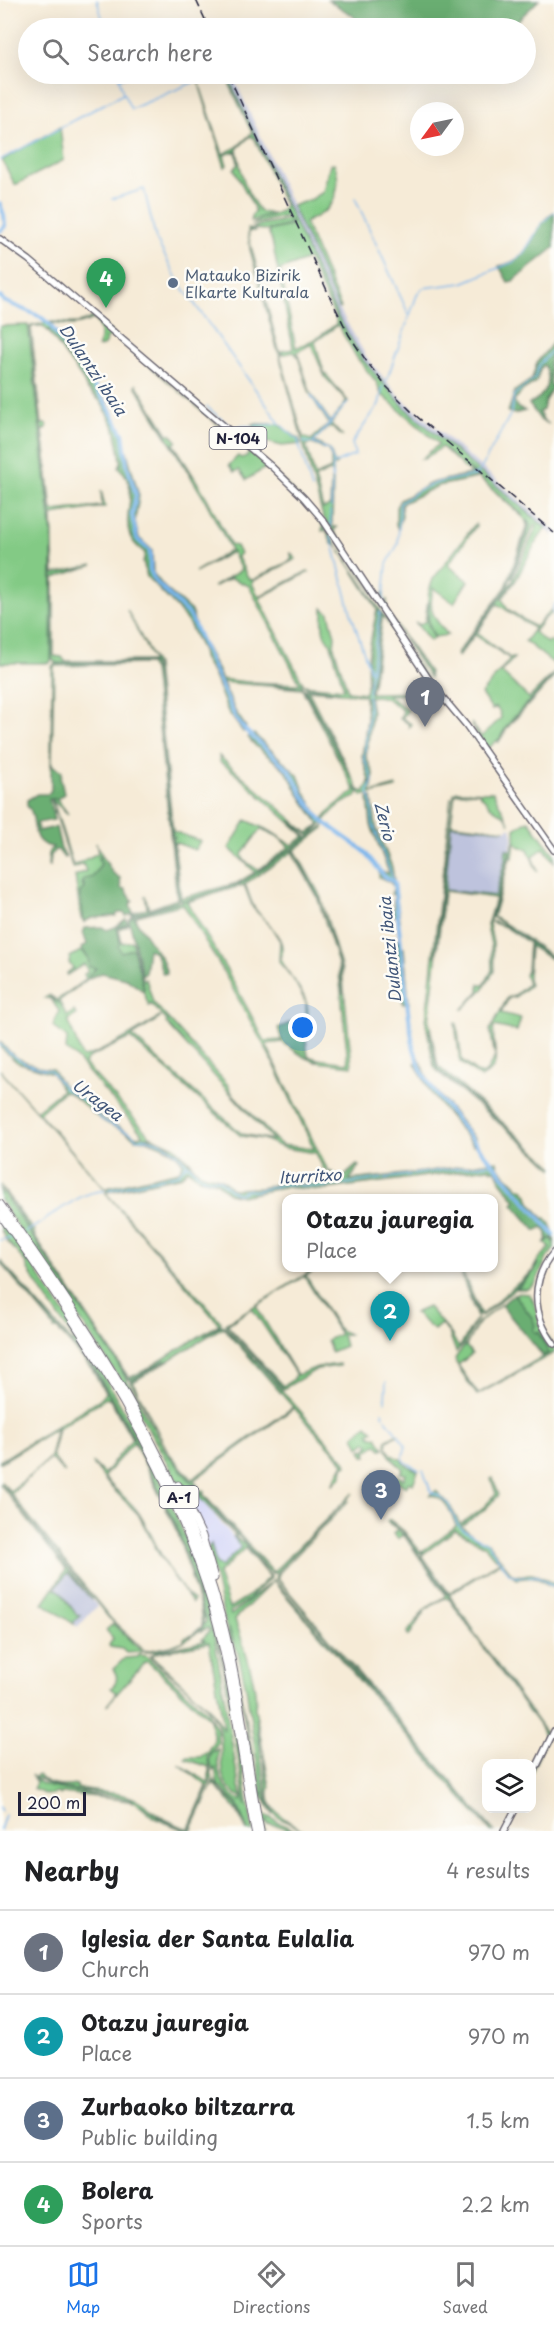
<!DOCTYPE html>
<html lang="en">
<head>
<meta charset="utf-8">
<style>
  body { margin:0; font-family:"Playpen Sans",sans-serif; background:#f2f2f2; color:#202124 }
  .controls { position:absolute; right:18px; bottom:18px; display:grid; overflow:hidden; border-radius:12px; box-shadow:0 6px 24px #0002 }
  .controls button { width:54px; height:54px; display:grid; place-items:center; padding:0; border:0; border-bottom:2px solid #e0e0e0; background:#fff; color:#202124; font:30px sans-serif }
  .compass { position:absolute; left:410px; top:102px; width:54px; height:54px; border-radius:50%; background:#fff; box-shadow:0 6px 24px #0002; rotate:237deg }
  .scale { position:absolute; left:18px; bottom:15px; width:68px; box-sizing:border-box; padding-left:6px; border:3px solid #22223b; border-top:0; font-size:16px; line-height:21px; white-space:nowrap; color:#22223b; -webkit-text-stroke:4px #fdfcf7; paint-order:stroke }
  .you { position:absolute; left:303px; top:1028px; width:21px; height:21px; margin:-15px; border:4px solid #fff; border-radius:50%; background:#1a73e8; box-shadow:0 0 0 9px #1a73e833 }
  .badge { display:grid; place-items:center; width:39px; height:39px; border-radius:50%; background:#1a73e8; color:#fff; font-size:20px; font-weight:700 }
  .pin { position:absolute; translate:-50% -50px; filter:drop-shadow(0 2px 3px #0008) }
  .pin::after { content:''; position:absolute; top:32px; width:21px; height:18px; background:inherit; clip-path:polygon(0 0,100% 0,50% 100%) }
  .popup { position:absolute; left:282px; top:1194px; width:216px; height:78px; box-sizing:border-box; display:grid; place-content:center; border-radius:12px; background:#fff; filter:drop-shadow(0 2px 4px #0005); font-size:20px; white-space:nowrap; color:#757577 }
  .popup b { font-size:22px; color:#202124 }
  .popup::after { content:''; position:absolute; left:50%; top:100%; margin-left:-12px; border:12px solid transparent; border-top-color:#fff }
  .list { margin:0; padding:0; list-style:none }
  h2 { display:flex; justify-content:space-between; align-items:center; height:78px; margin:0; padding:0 24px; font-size:26px }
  h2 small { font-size:20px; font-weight:400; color:#757577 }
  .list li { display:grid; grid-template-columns:39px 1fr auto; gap:18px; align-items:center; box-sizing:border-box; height:84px; padding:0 24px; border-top:2px solid #e0e0e0 }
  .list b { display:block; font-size:22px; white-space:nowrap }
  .list p { margin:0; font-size:20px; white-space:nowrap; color:#757577 }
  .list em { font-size:20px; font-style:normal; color:#757577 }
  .icon { flex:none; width:33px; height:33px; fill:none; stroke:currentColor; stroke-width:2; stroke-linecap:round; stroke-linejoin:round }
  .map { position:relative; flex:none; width:554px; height:1831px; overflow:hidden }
  .search { position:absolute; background:#fff; box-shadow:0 6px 24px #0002; left:18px; right:18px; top:18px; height:66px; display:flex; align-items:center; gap:15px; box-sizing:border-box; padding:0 21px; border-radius:33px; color:#757577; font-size:22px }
  .sheet { height:414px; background:#fff }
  nav { display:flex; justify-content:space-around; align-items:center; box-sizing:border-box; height:84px; border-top:2px solid #e0e0e0; background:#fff; font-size:16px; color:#757577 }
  nav a { display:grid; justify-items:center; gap:3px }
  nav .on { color:#1a73e8 }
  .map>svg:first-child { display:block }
  .built { fill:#d6d8f8 }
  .industrial { fill:#bec3dd }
  .green { fill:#83ca85; stroke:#527660; stroke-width:1.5; fill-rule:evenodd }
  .forest { fill:#6aae72; stroke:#466856; stroke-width:1.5 }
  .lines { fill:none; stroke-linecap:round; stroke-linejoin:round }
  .stream { stroke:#7bb6ec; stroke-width:1.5 }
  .river { stroke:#7bb6ec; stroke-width:4 }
  .major-casing { stroke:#6c6872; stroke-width:8 }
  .highway-casing { stroke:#6c6872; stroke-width:9 }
  .major { stroke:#fff; stroke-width:5 }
  .highway { stroke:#fff; stroke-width:7 }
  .rail { stroke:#22223b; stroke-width:1.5; stroke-dasharray:9 4.5; stroke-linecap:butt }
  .service-dot { fill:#5c6f8a; stroke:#fdfcf7; stroke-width:2 }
  .labels { text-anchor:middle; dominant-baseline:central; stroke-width:5; stroke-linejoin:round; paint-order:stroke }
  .shield { fill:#fdfcf7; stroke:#646373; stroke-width:1.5 }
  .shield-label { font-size:14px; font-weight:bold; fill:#22223b }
  .service-label { font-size:15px; fill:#4e5e75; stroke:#fdfcf7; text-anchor:start }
  .water-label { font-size:16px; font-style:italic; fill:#415679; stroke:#fdfcf7 }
</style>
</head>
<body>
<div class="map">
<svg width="554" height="1831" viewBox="0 0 554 1831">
  <rect width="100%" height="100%" fill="#fdfcf7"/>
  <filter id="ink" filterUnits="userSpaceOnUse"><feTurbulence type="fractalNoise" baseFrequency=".0167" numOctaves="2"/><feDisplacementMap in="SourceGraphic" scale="12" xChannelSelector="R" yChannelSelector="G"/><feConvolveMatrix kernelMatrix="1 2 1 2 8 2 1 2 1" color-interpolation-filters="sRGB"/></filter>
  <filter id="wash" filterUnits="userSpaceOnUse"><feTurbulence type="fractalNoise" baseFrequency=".008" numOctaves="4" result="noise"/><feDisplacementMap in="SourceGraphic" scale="24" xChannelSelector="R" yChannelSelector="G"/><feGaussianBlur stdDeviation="1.35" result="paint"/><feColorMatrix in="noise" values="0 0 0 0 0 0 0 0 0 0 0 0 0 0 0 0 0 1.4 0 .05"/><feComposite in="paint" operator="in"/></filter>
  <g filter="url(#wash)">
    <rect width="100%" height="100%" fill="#f6ebd7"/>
    <polygon class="built" points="183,1486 192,1490 242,1547 221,1567 216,1564 211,1545 208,1548 181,1487"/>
    <g class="industrial">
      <polygon points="227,74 232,74 339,309 367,358 399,396 554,530 554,536 406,409 364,361 338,317"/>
      <polygon points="451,825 505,830 511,827 513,837 510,849 506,849 505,860 495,896 445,890"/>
      <polygon points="68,1572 97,1606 78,1627 73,1623 79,1616 55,1588"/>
    </g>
    <g class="green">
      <path d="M 196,74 L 223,154 L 237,147 L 252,133 L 225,74 L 227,74 L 338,317 L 364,361 L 406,409 L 546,528 L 535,544 L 516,580 L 502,599 L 508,609 L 535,627 L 551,610 L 551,614 L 544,619 L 534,632 L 547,643 L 550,640 L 554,644 L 554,664 L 525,641 L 534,629 L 533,628 L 499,605 L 496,605 L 477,633 L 510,658 L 514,658 L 501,672 L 529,698 L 554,673 C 539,696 512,712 500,738 L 509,724 L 554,676 L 554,677 L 508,727 L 498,743 L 499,739 L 487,749 L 478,738 L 471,723 L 481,737 L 501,718 L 500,712 L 495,707 L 492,710 L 481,694 L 510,659 L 475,635 L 458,657 L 513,581 L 537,526 L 534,525 L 512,578 L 530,525 L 527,520 L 528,526 L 508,585 L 457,656 L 456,654 L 506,587 L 527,525 L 525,519 L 478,477 L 524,516 L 467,467 L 474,473 L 471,474 L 442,447 L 424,459 L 421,459 L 439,444 L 381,394 L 377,383 L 357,358 L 338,325 L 315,342 L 324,372 L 348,401 L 331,424 L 343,437 L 330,426 L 313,441 L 330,450 L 334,462 L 337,463 L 333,467 L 333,473 L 330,471 L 315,478 L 323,509 L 330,506 L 331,480 L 333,480 L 332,527 L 338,527 L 334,529 L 335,533 L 380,601 L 384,591 L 383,604 L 385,604 L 387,599 L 387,612 L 429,672 L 430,678 L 323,517 L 279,354 L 283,353 L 278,352 L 250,249 L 248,229 L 256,231 L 250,231 L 248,235 L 279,350 L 280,351 L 293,349 L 292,343 L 272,241 L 268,231 L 289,226 L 292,223 L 289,219 L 290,223 C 280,229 264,232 253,228 C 261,222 276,224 287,219 L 286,216 L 251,225 L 263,217 L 273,215 L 264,216 L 251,221 L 251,216 L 255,212 L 254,208 L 234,169 L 238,164 L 236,151 L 224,155 L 227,165 L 225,167 ZM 250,136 L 254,138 L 284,204 L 283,210 L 274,214 L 261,212 C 245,193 241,173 237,149 ZM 308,259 L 336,319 L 336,324 L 317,338 L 296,348 L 280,270 ZM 311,344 L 325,377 L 347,401 L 331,422 L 311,394 L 297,352 ZM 294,352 L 298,357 L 310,394 L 329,424 L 311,440 L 303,437 L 280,355 ZM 312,444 L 328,450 L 331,457 L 331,469 L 315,476 L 306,445 Z"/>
      <polygon points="60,127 64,160 15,185 2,160"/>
      <path d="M 334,163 C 341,179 338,203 322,213 C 317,217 310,219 305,223 L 341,308 L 339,309 L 292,206 L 312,199 L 323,192 L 330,164 Z"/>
      <path d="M 92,317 L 112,333 L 112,336 L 105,339 L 107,341 L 103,346 L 98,347 C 101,337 102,327 93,319 C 77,327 67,325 50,323 L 52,328 L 48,331 L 43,326 L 34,326 L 31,328 L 42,424 L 47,424 L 47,428 L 43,430 L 52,511 L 102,506 L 101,490 L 105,507 L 52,515 L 54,574 L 93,565 L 54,578 L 54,656 L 62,657 L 65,661 L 153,661 L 127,610 L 156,665 L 173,831 L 200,841 L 195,850 L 174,842 L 181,898 L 237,883 L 255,872 L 229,848 L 246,820 L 270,831 L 292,845 L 305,836 L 230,769 L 220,762 L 219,756 L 308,833 L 320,825 L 302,799 L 322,821 L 332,808 L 355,791 L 302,689 L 222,682 L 221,679 L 303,688 L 352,779 L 305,689 L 340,691 L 306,687 L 302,683 L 302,687 L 251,682 L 300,684 L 249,586 L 231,578 L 213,587 L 241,570 L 232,552 L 195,572 L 231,550 L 205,500 L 135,385 L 192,477 L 136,384 L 168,434 L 171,434 L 177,441 L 174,444 L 207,498 L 231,545 L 236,546 L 240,554 L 237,556 L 249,579 L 253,580 L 290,561 L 292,558 L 290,552 L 296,559 L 253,581 L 252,583 L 259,597 L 308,571 L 309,572 L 261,597 L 260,600 L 304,685 L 344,689 L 330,642 C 320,635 323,619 323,608 L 329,613 L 335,636 L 334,647 L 348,691 L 365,693 L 367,680 L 369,684 L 370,692 L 372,693 L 424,692 L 424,694 L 387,695 L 408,710 L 402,718 L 411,724 L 409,727 L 408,723 L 400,719 L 403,711 C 388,698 382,693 365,698 L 364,695 L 308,690 L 359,790 L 364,792 L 369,782 L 370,784 L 374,775 L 371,793 L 396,786 L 396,788 L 362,796 L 355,786 L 358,792 L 356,797 C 327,808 331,820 309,835 L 290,820 L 307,837 L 246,880 C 226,890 203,894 182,901 L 179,898 L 173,840 L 175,837 L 173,837 L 155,665 L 150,662 L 56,663 L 52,659 L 53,533 L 30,327 L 33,325 C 43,325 46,322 53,322 C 68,322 78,327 92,317 ZM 261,829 L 277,836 L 289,847 L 258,870 L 244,860 L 242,854 Z"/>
      <polygon points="28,325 52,536 51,660 50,663 0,663 0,326"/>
      <polygon points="142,359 276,474 309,507 326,529 433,689 431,690 383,615 373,685 372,682 381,613 377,610 376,607 336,544 332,544 326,530 322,531 323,526 316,516 267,467 246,480 239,470 234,472 229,465 238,456 241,458 247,456 249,452"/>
      <polygon points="252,424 278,424 299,439 301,444 282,446 263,441"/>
      <path d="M 475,524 L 476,526 L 448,565 L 468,581 L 454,603 L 433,588 C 428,612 433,617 448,635 L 435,637 C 426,622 429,617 429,601 L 427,622 L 434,638 L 430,641 L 415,622 L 420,625 L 425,621 L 429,591 L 433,579 Z"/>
      <polygon points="146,663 152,664 155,671 178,900 176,902 132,915 133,913 147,908 145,895 149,909 177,899 153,670 149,664 54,666 52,764 54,767 51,765 52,667 54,664"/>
      <polygon points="457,791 493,792 510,824 506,817 491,807 478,792 455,793 451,822 453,824 505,830 451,825 445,890 495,896 505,860 506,849 510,850 489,924 493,943 494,971 484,988 462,1010 479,991 479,984 484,985 492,970 491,945 487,925 495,898 445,891 444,893 429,1021 438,1066 554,1167 438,1069 429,1029 436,1066 440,1072 554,1169 439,1073 434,1067 426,1024 427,1010 451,797 435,957 454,793"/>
      <polygon points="51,799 57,799 68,814 53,801 73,866 98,853 96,843 102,855 99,856 101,864 93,877 82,883 84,889 80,892 84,922 81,919 75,876 86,871 83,864 74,868 72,866"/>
      <polygon points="529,821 554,854 554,862 544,848 532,857 538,872 537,871 528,849 518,846 515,840 513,858 510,858 493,917 512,928 554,958 492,917 515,838 515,829 525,822"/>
      <path d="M 324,826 L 324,828 L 295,850 L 320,895 L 342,970 L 352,1066 L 317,1062 L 318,1059 L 348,1063 L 338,963 L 317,896 L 292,852 L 245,884 C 248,891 250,900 254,907 C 265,925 288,934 281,959 C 289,979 309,993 308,1015 L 306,1016 L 306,1003 L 294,980 L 279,962 L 280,941 L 270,925 L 253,908 L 244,885 L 187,902 L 228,972 L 265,1041 L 282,1040 L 282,1042 L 266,1044 L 325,1165 L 328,1170 L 343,1179 L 341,1181 L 323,1168 L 316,1153 L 284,1148 L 263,1139 L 241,1136 L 130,1038 L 90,1057 L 84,1063 L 150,1136 L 175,1147 L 192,1163 L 187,1161 L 176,1151 L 148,1137 L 146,1138 L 147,1140 L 135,1139 C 127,1130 112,1128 102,1120 C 90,1112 78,1096 64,1091 L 39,1113 L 105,1189 L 0,1070 L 36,1111 L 62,1090 L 52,1073 L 17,1062 L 1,1048 L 0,1042 L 15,1057 L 38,1067 L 52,1069 L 64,1087 L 73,1092 L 76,1097 L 84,1099 L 103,1119 L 137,1137 L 144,1136 L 75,1057 L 66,1050 L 67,1038 L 53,1026 L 59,1011 L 51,999 L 45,998 L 48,996 L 59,1004 L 49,995 L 57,1000 L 86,979 L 84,974 L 88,972 L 84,964 L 67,975 L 67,973 L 73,968 L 69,963 L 70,957 L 82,950 L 96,970 L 88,976 L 89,978 L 59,1001 L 67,1016 L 74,1011 L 76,1015 L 68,1020 L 82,1057 C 95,1057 146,1026 160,1017 L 160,1018 L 132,1036 L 242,1134 L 273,1140 L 166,1023 L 167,1021 L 151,1004 L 149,1006 L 143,991 L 144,987 L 133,950 L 121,952 L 118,946 L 120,942 L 117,928 L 128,923 L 128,925 L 119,929 L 122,943 L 132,941 L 143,979 L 146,979 L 153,1002 L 228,1085 L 232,1093 L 276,1140 L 282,1145 L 314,1149 L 273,1062 L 218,962 L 183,904 L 137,916 L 136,919 L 133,916 L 240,884 L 291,850 L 318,897 L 338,964 L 343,994 L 340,967 L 322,903 L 293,849 Z"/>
      <path d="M 491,922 L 494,922 L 509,929 L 554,960 L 554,961 L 530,946 L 528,978 L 530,985 L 515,997 L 509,998 L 501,1013 L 521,1018 L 517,1031 L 494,1026 C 490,1047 507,1064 481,1078 L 460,1062 L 455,1023 L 457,1024 L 462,1061 L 479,1074 L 485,1074 L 495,1057 L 490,1030 L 508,997 L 515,995 L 528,984 L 525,975 L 527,970 L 529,943 L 505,927 Z"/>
      <path d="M 0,1185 L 30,1226 L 31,1230 L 34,1230 L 35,1237 L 129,1378 L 147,1369 L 219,1324 L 105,1192 L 221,1322 L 220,1325 L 204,1336 L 222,1325 L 225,1327 L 346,1462 L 347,1465 L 343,1467 L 342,1476 L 332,1485 L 344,1463 L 294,1408 L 194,1480 L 201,1491 L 204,1490 L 204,1495 L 273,1572 L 353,1493 L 276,1573 L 272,1573 L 269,1571 L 172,1459 L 132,1384 L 131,1381 L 166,1360 L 131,1380 L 128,1379 ZM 223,1327 L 293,1407 L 192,1479 L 168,1452 L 133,1382 Z"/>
      <polygon points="0,1189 115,1359 166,1452 237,1537 192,1490 181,1487 122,1382 0,1200"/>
      <path d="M 0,1218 C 84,1340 165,1461 209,1604 C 231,1677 240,1755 253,1831 L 248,1831 L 237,1804 L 218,1785 L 215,1768 L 213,1771 L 209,1761 L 210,1753 L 218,1749 C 216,1771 221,1789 241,1801 L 241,1797 C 209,1779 228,1752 218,1725 C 210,1702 168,1675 150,1656 L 156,1652 L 205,1641 L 202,1639 L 210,1630 L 208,1628 L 201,1631 L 206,1621 L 178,1529 L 130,1429 L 93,1366 L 0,1260 L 72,1342 L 75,1341 L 28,1270 L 26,1263 L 7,1241 L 2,1230 L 2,1233 ZM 200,1582 L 212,1619 L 224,1670 L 246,1806 L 239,1786 L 215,1641 ZM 209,1643 L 224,1727 L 224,1729 L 210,1709 L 152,1656 L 156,1653 Z"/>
      <path d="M 550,1238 L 554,1240 L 554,1249 L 547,1258 L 535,1284 L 527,1289 L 517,1289 L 535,1271 L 538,1263 C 524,1285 501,1299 481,1316 L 479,1315 L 461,1268 L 481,1315 L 532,1271 L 538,1260 L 550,1248 L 545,1242 Z"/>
      <path d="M 0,1262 L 93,1369 L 130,1432 L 180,1536 L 203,1617 L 203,1627 C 187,1643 167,1650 145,1652 L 108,1617 L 0,1481 L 10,1491 L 32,1474 L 50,1457 L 57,1428 L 0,1463 L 0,1461 L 100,1399 L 105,1393 L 92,1369 L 57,1329 L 54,1329 L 54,1327 ZM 106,1398 L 110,1400 L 132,1439 L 104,1474 L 92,1462 L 108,1484 L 138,1514 L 160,1556 L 192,1603 L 194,1600 C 169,1582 155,1537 138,1512 C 129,1499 115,1491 105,1478 L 106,1474 L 134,1442 L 178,1534 L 200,1607 L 202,1626 L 192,1635 L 184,1638 L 184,1641 L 171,1646 L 145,1651 L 111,1619 L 11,1494 L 50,1458 L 65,1473 L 52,1456 L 58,1428 Z"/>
      <path d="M 316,1268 L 318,1268 L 306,1276 L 339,1330 L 348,1334 L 342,1335 L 345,1346 L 331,1352 L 327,1340 L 340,1334 L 304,1276 L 256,1306 L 297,1375 L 317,1367 L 339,1364 L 340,1366 L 317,1369 L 283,1389 L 225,1324 ZM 252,1308 L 295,1373 L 294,1379 L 283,1386 L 227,1325 Z"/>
      <polygon points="459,1268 478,1317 464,1344 456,1352 449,1333 441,1324 434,1330 414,1313 428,1307 451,1334 459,1348 477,1318"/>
      <path d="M 517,1293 L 529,1294 C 537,1302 536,1316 541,1327 C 545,1336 554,1343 554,1353 L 477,1395 L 460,1371 L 455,1359 C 458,1353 463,1349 467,1343 C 480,1320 480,1320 501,1304 L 477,1324 L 466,1346 L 472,1354 L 458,1365 L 478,1394 L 549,1353 L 539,1332 L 536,1333 L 533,1330 L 533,1319 L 514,1294 Z"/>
      <polygon points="367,1425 373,1431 369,1434 372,1437 377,1437 384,1448 381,1449 377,1444 366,1452 367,1456 364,1456 361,1450 363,1449 365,1450 370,1445 367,1442 359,1447 354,1436"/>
      <path d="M 396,1434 L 398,1435 L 387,1440 C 385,1449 392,1457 401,1459 L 404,1464 L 418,1471 L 413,1484 L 409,1482 L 406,1487 L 398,1482 L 394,1485 L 391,1480 L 385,1477 L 386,1472 L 404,1479 L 406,1474 L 400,1473 L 403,1469 C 394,1461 383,1452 387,1439 Z"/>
      <path d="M 493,1478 L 499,1495 L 482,1512 L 461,1526 L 476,1538 L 488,1543 L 512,1574 C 519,1578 523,1574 531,1574 C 539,1574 547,1581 554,1584 L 554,1588 L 535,1577 L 516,1579 L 500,1562 L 451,1593 L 450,1596 L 474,1630 L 421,1556 L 423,1552 L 419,1553 L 404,1533 L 389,1519 L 404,1531 L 421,1552 L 456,1526 C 451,1512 446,1497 430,1495 L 436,1491 C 452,1505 450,1507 460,1524 L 481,1510 L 496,1494 L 491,1479 ZM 455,1530 L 485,1546 L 492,1555 L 500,1561 L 449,1593 L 422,1555 Z"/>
      <polygon points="0,1484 92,1600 68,1573 55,1588 60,1591 76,1614 80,1615 73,1623 75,1625 43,1603 66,1570"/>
      <path d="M 349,1500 L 280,1572 L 277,1578 L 494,1831 L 491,1831 L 462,1799 L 273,1581 L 235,1619 C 242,1642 259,1686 255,1708 L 270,1787 C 263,1809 290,1823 305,1831 L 277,1817 L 268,1801 L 264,1759 L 256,1717 L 266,1799 L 273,1811 L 273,1815 L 262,1795 L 246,1688 L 238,1654 L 229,1628 L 263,1814 L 295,1831 C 285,1831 278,1822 268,1825 L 267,1821 L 264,1826 L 266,1831 L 262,1831 L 237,1674 L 208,1548 L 211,1544 L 216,1564 L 221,1567 L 241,1547 L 233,1536 L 243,1543 L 271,1577 L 250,1598 L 230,1612 L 231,1615 L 274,1580 L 491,1829 L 275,1577 ZM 245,1548 L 269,1577 L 250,1595 L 229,1608 L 218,1574 Z"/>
      <path d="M 388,1520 L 409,1541 L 547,1735 L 532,1772 L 532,1768 C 544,1743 552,1741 533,1717 C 530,1713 527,1712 525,1706 L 449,1599 L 444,1598 L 425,1610 L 409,1636 L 407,1633 L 425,1609 L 444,1597 L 445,1594 L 403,1534 L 398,1539 L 393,1534 L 397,1529 L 387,1522 Z"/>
      <polygon points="113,1624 142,1652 126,1653 122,1649 110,1647 109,1645 113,1638 106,1630"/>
      <path d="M 139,1655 L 146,1656 L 208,1713 L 217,1729 L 218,1743 L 207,1756 L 212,1778 L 190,1828 L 185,1828 L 156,1815 L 140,1804 L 157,1817 L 186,1830 L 190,1830 L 214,1780 L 220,1790 L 236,1805 L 247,1831 L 237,1811 L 213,1783 L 191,1831 L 186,1831 L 154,1818 L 135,1802 L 115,1799 L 134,1801 L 131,1799 L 50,1786 L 35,1777 L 38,1775 C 46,1787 64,1787 77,1785 L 77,1788 C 97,1794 123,1790 141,1802 C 155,1811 171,1827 189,1828 L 207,1786 L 179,1764 L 209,1783 L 209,1767 L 185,1759 L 186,1757 L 200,1757 L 207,1752 L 214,1740 L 210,1719 L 148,1662 L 145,1662 L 107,1705 L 117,1693 L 111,1688 C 118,1681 118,1676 113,1669 L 125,1658 L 138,1657 Z"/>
      <polygon points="31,1775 41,1784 50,1787 114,1799 62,1793 60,1795 58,1793 47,1795 33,1789 36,1782"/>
    </g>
    <g class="forest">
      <polygon points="328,0 539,0 514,24 501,24 496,28 365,28 352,15"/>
      <path d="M 554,212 L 554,248 L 513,281 L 508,282 L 499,266 C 535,260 529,228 554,212 Z"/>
      <path d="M 52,328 L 107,401 L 114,419 L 120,427 L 139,496 L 135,522 L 137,531 L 139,538 L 152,550 L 153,573 L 164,587 L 192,612 L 196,629 L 218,671 L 235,711 L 246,727 L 243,732 L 228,712 L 213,674 L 203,658 L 202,651 L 189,624 L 177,608 L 147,577 L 143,562 L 145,553 C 139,548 133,544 130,536 C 121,513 142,489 119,468 L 121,461 L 115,429 L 101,402 L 86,388 L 83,380 L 48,331 Z"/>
      <path d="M 554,341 C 554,349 551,353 550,360 C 549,368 552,377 551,386 L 554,385 L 545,401 L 543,410 L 539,412 L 543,420 L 549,424 L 541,421 L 529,404 C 544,397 554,381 544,365 L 541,367 L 536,382 L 523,390 L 514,401 L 518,408 L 525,411 L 514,414 L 508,412 L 515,391 L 532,379 L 537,362 Z"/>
      <polygon points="474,473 477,478 438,486 403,503 401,506 402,516 398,529 396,525 396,507 400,500 431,483"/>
      <path d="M 377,610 L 381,613 L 371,693 C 362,675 372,632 377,610 Z"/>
      <polygon points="369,696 372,712 366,757 374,775 370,784 362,756 367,718 365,698"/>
      <path d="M 254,734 L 298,775 L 304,791 L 322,821 L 312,814 L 312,811 C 309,806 304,801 301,797 C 294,788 292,777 283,768 C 272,757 256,750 248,737 Z"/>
      <path d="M 51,765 L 62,771 L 61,780 L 64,794 L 57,799 L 49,799 L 54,820 L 37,823 L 38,831 L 56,827 L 61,849 L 66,857 L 64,858 L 58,850 L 55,850 L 51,855 L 50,866 L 48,866 L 49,851 L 53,847 C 25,844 40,816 27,806 L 27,800 L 37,794 L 48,794 L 51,790 Z"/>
      <polygon points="372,797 376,827 392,867 400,920 393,914 394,895 391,894 394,887 390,882 379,877 379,872 389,873 371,825 368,798"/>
      <polygon points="102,855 112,872 120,878 121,888 125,889 133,901 130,904 133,913 126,916 124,913 118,913 116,916 92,918 84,922 80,892 84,889 83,879 93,877 101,864 98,859"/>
      <polygon points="133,916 162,959 167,973 163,974 155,952 148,949 145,974 142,974 129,920"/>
      <polygon points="126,919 128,923 117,928 120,942 118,946 121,952 133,949 144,988 143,991 126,979 102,973 89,978 88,976 96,968 89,967 88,957 81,948 87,944 83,933 85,928 102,927 107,930 115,927"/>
      <polygon points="396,940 404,948 409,1003 403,1004"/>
      <polygon points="308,1015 308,1031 306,1037 308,1056 318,1059 317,1062 304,1057 282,1042 278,1028"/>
      <polygon points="419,1058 430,1084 475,1139 473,1145 432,1095 415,1063"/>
      <path d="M 148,1137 C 157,1141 168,1144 175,1150 C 184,1157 193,1167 201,1173 C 219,1181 217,1172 232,1189 L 261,1188 L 287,1181 L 295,1184 L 336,1183 L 357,1165 L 359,1166 L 350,1180 L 423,1172 L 497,1161 L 498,1167 L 519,1188 L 522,1188 L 528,1195 L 530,1202 L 543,1218 L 546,1218 C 553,1226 554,1233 554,1244 L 552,1238 L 545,1242 L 547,1238 L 547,1233 L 542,1227 L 536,1231 L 513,1204 L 516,1201 L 500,1181 L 500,1177 L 495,1170 L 491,1170 L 489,1168 L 320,1190 L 284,1187 L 242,1196 L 228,1193 L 217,1182 L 199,1178 L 187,1169 L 182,1176 L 107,1192 L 106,1188 L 179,1171 L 183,1164 C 176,1149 160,1146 147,1140 L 145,1138 Z"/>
      <polygon points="514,1294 533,1319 535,1326 533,1330 536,1333 538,1332 549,1353 543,1356 501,1305"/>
    </g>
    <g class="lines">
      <g class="stream">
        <polyline points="97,0 105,28"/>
        <polyline points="118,74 123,93 131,109 194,82 191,74"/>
        <polyline points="120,78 137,74"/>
        <polyline points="61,127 123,94"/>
        <polyline points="0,160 60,128"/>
        <polyline points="355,198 409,315"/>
        <polyline points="112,199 144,189 156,239 176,277"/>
        <polyline points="177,279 280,424 299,441"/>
        <polyline points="408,320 417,295 423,288 462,283 513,262 523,254 542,223 554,212"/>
        <polyline points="386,382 407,323"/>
        <polyline points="311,395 331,424"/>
        <polyline points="207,407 231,427 280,424"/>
        <polyline points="511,413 514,395 535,378 539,365 554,348"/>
        <polyline points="298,441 312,489"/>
        <polyline points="303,442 313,443 329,450 334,463"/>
        <polyline points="313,443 348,402"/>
        <polyline points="481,469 510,415"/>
        <polyline points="477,474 479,471"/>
        <polyline points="331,508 333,464 355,455 352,443 379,404 383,386"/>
        <polyline points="330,511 331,527"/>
        <polyline points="331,536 350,610 370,671"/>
        <polyline points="554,604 552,610 554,615"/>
        <polyline points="383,605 387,564 398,544 400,503 419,490 439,482 476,475"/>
        <polyline points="368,693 380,612"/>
        <polyline points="368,695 369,714 364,758 373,780 368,792 371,800 373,824 394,882"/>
        <path d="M 0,1044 C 13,1059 31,1067 50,1070 L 64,1088 L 85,1101 L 101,1119 L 120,1129 L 131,1133 L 137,1139 C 156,1137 174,1148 186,1163"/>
        <path d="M 108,1190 L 178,1174 L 187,1164 C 195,1168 198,1178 208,1179 C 212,1180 215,1179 219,1179 L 230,1190 L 238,1194 L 247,1190 L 256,1191 L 284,1184 L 322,1187 L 494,1163"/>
        <path d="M 25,1232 C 48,1221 79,1190 104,1191"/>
        <polyline points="0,1240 11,1238"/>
        <polyline points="385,1401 386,1382"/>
        <polyline points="382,1412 383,1416"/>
        <polyline points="385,1418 396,1432"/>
        <polyline points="398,1434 406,1446 403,1456 404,1461 419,1470"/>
        <polyline points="423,1470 431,1492 440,1496 449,1505 457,1524 463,1530 487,1543 509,1573 517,1577 537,1576 554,1587"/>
        <polyline points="0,1807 2,1811"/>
        <polyline points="0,1830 5,1815"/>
      </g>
      <g class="river">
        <polyline points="0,204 4,215 5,226 0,231"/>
        <polyline points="0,297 4,301 41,317 50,325 104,400 123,434 127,465 136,495 132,515 134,525 137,539 150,551 150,570 155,581 190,616 236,719 245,730 290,771 304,797 321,820 364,851 384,876 394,882 408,1010 413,1046 421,1070 433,1090 470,1137 554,1235"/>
      </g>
    </g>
  </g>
  <g filter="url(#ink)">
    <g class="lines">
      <defs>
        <g id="major">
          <polyline points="0,239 29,260 272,467 304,498 323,520 434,687 466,725 554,850"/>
          <path d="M 554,1252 C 530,1280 532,1315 554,1344"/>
          <polyline points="532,1776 554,1731"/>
          <polyline points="504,1831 516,1808"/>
        </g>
        <g id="highway">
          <path d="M 0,1204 C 90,1330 178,1461 220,1613 C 240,1684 246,1758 260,1831"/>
          <path d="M 0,1214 C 87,1336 171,1463 213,1608 C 234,1681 241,1757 255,1831"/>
          <polyline points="178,1485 202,1536 214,1578"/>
        </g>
      </defs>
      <use href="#major" class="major-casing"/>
      <use href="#highway" class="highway-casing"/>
      <use href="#major" class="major"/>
      <use href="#highway" class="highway"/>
      <g class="rail">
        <polyline points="196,0 209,28"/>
        <polyline points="228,74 330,297 349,335 367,362 385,385 414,414 554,533"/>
      </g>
    </g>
  </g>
  <circle class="service-dot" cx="173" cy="283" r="6"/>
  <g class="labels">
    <g class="shield">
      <rect x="209.5" y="427" width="57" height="22" rx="4.5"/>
      <rect x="159.5" y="1486" width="39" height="22" rx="4.5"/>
    </g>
    <g class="shield-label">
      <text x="238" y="438">N-104</text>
      <text x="179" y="1497">A-1</text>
    </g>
    <g class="service-label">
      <text x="185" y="274">Matauko Bizirik<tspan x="185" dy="17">Elkarte Kulturala</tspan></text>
    </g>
    <g class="water-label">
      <text transform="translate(94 369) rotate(56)">Dulantzi ibaia</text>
      <text transform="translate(386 821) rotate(76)">Zerio</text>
      <text transform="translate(389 950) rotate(-96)">Dulantzi ibaia</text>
      <text transform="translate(98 1099) rotate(37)">Uragea</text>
      <text transform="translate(310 1175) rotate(-3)">Iturritxo</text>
    </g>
  </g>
</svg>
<div class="controls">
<button><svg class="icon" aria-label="layers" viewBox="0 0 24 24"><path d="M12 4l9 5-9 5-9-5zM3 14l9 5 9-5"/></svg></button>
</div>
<svg class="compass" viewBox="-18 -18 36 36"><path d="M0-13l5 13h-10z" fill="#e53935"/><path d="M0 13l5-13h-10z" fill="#757577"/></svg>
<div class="scale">200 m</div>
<div class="you"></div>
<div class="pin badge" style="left:425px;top:727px;background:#6b7280">1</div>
<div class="pin badge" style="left:390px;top:1341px;background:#0f9aa8">2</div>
<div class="popup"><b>Otazu jauregia</b>Place</div>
<div class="pin badge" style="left:381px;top:1520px;background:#5c6f8a">3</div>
<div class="pin badge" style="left:106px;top:308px;background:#2e9e5b">4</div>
<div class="search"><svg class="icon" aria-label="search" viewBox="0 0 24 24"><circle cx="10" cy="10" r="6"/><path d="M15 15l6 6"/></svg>Search here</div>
</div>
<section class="sheet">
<h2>Nearby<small>4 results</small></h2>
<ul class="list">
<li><span class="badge" style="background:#6b7280">1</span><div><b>Iglesia der Santa Eulalia</b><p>Church</p></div><em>970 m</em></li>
<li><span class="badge" style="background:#0f9aa8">2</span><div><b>Otazu jauregia</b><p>Place</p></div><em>970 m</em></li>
<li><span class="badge" style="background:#5c6f8a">3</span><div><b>Zurbaoko biltzarra</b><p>Public building</p></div><em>1.5 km</em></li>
<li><span class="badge" style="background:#2e9e5b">4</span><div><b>Bolera</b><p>Sports</p></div><em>2.2 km</em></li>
</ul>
</section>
<nav>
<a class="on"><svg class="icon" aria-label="map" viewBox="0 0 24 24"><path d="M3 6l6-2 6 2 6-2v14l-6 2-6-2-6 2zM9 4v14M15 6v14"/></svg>Map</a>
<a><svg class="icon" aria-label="directions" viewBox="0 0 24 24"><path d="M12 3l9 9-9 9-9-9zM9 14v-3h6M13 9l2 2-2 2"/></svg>Directions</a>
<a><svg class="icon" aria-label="saved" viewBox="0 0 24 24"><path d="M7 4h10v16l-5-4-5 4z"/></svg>Saved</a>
</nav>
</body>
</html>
